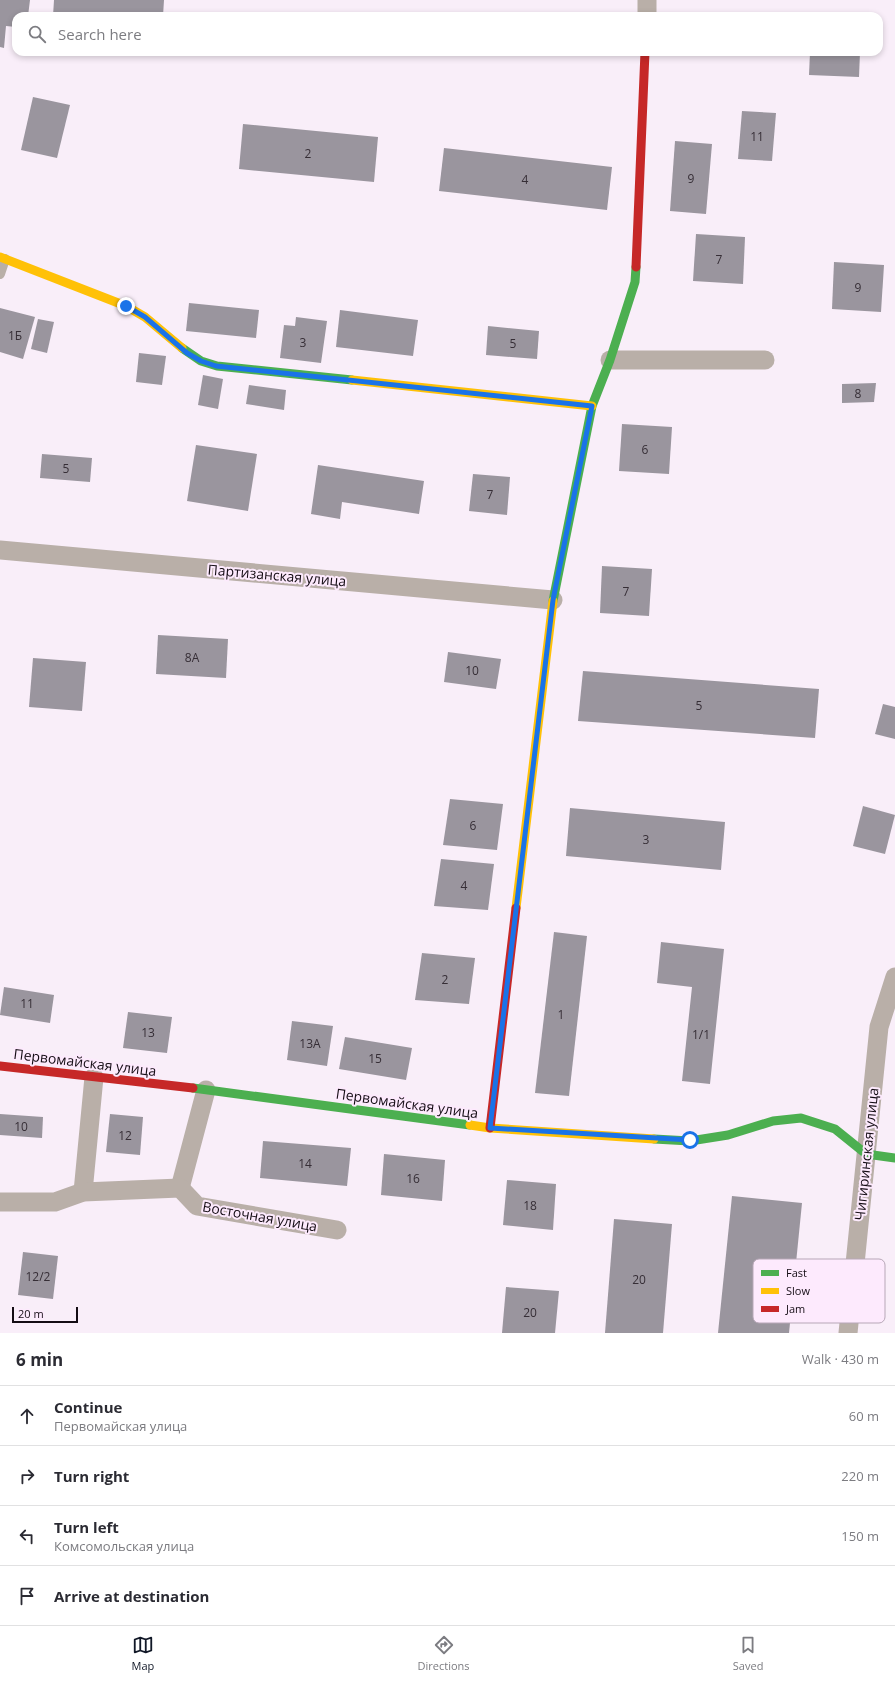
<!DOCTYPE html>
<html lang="en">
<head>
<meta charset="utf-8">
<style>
  body { margin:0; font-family:"Open Sans",sans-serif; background:#f2f2f3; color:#2b2b33 }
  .scale { position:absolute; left:12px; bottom:10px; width:66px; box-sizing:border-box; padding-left:4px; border:2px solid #140c14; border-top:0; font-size:11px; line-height:14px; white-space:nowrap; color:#140c14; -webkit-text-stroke:3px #fdeafd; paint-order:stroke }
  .stop { position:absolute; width:12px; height:12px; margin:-9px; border:3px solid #1a73e8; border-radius:50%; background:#fff }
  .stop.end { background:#1a73e8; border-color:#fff; box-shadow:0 1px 4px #0008 }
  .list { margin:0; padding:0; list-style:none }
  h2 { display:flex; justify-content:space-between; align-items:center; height:52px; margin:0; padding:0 16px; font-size:17px }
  h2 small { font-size:13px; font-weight:400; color:#7c7c81 }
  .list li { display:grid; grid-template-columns:26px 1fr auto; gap:12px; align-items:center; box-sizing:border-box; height:60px; padding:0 16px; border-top:1px solid #e1e1e2 }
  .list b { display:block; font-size:15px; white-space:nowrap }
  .list p { margin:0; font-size:13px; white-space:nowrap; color:#7c7c81 }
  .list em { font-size:13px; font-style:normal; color:#7c7c81 }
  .icon { flex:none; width:22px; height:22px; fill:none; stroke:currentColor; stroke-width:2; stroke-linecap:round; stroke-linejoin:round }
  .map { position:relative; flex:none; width:895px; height:1333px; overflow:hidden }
  .search { position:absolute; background:#fff; box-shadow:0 2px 6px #0003; left:12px; right:12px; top:12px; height:44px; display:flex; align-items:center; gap:10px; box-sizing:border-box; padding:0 14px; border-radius:12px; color:#7c7c81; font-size:15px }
  .sheet { height:292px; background:#fff }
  nav { display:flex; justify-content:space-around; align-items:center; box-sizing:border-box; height:56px; border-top:1px solid #e1e1e2; background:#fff; font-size:11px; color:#7c7c81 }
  nav a { display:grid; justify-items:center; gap:2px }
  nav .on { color:#111827 }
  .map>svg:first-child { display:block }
  .building { fill:#9a959e }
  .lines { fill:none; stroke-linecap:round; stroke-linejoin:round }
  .lane { stroke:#b9afa8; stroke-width:10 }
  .street { stroke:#b9afa8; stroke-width:19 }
  .fast { stroke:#4caf50; stroke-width:9 }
  .slow { stroke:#ffc107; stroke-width:9 }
  .jam { stroke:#c62828; stroke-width:9 }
  .route { stroke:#1a73e8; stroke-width:5 }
  .labels { text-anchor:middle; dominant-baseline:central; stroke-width:4; stroke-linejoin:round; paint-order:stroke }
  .number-label { font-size:12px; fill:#362e36 }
  .street-label { font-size:14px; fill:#140c14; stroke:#fdeafd }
  .key { fill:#fdeafd; stroke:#b7a7b7; stroke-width:1 }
  .key-label { font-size:11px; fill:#140c14 }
</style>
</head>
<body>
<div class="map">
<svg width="895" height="1333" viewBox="0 0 895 1333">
  <rect width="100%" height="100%" fill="#f9eef9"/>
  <g class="building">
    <polygon points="0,0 30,0 28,16 16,16 16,27 6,26 4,48 0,47"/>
    <polygon points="54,0 164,0 163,16 53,16"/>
    <polygon points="810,52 860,52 859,77 809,75"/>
    <polygon points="33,97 70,105 57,158 21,150"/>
    <polygon points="742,111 776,113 772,161 738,159"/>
    <polygon points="243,124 378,137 374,182 239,169"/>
    <polygon points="675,141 712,144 706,214 670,211"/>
    <polygon points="444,148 612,167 607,210 439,191"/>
    <polygon points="696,234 745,237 743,284 693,281"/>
    <polygon points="834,262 884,265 881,312 832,309"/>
    <polygon points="189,303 259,310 256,338 186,331"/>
    <polygon points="0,308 35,317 23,359 0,352"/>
    <polygon points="340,310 418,320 413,356 336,347"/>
    <polygon points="296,317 327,321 321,363 280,358 284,325 295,326"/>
    <polygon points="38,319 54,322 47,353 31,349"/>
    <polygon points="488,326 539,331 537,359 486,355"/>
    <polygon points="139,353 166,356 162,385 136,382"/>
    <polygon points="203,375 223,379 218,409 198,405"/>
    <polygon points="876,383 874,402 842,403 842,384"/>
    <polygon points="249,385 286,390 284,410 246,404"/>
    <polygon points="622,424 672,427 669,474 619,471"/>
    <polygon points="196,445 257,454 248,511 187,501"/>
    <polygon points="42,454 92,458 90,482 40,478"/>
    <polygon points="318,465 424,481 419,514 342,502 340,519 311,514"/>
    <polygon points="473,474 510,477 507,515 469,511"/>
    <polygon points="602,566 652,569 649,616 600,613"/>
    <polygon points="158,635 228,639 226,678 156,674"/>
    <polygon points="448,652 501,659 496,689 444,682"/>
    <polygon points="33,658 86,662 82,711 29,707"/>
    <polygon points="583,671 819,689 815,738 578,721"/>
    <polygon points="883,704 895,707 895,739 875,734"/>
    <polygon points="450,799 503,804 497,850 443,845"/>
    <polygon points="863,806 895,815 885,854 853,846"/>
    <polygon points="570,808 725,822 721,870 566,856"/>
    <polygon points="441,859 494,864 488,910 434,906"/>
    <polygon points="554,932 587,936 569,1096 535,1093"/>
    <polygon points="661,942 724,949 710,1084 682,1081 692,987 657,983"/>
    <polygon points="422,953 475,958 469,1004 415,1000"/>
    <polygon points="4,987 54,995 50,1023 0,1015"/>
    <polygon points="128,1012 172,1017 167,1053 123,1048"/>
    <polygon points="292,1021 333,1026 327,1066 287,1060"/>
    <polygon points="345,1037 412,1048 406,1080 339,1069"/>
    <polygon points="0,1114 43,1117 42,1138 0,1135"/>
    <polygon points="110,1114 143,1117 140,1155 106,1152"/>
    <polygon points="263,1141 351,1148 347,1186 260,1178"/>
    <polygon points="384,1154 445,1160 442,1201 381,1195"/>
    <polygon points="507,1180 556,1184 553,1230 503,1225"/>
    <polygon points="732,1196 802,1203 789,1333 718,1333"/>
    <polygon points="614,1219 672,1224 663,1333 605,1333"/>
    <polygon points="23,1252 58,1256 53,1299 18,1295"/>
    <polygon points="506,1287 559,1291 555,1333 502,1333"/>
  </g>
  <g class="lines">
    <polyline class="lane" points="0,274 5,259"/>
    <g class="street">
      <polyline points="647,16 647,0"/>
      <polyline points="610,360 765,360"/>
      <polyline points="0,550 553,600"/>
      <polyline points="180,1188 206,1090"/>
      <polyline points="83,1192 94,1077"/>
      <polyline points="0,1202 55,1202 83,1192 180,1188 197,1206 337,1230"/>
      <polyline points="848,1333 879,1027 895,977"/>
    </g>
    <g class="fast">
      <polyline points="182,348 201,361 217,366 352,380"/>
      <polyline points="553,601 592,406 610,360 635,282 636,267"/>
      <polyline points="193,1088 470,1125"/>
      <polyline points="654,1139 690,1141 728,1135 773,1121 801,1118 835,1129 866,1154 895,1158"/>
    </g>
    <g class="slow">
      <polyline points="0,257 126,306 145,317 182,348"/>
      <polyline points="352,380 592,406"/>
      <polyline points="516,908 553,601"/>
      <polyline points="470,1125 490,1128 654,1139"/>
    </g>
    <g class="jam">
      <polyline points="636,267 645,52"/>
      <polyline points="0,1066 193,1088"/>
      <polyline points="490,1128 516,908"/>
    </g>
  </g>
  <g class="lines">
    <polyline class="route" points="126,306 145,317 187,353 201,361 216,366 592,406 553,600 490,1128 690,1140"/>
  </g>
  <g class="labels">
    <g class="number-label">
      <text x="757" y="136">11</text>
      <text x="308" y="153">2</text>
      <text x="691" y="178">9</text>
      <text x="525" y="179">4</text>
      <text x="719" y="259">7</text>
      <text x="858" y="287">9</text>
      <text x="15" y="335">1Б</text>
      <text x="303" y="342">3</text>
      <text x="513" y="343">5</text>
      <text x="858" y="393">8</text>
      <text x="645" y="449">6</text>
      <text x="66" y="468">5</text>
      <text x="490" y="494">7</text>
      <text x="626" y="591">7</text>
      <text x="192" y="657">8А</text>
      <text x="472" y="670">10</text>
      <text x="699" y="705">5</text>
      <text x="473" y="825">6</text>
      <text x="646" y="839">3</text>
      <text x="464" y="885">4</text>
      <text x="445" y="979">2</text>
      <text x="27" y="1003">11</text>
      <text x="561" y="1014">1</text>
      <text x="148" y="1032">13</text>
      <text x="701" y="1034">1/1</text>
      <text x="310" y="1043">13А</text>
      <text x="375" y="1058">15</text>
      <text x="21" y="1126">10</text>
      <text x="125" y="1135">12</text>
      <text x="305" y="1163">14</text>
      <text x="413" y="1178">16</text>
      <text x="530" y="1205">18</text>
      <text x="38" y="1276">12/2</text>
      <text x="639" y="1279">20</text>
      <text x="530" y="1312">20</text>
    </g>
    <g class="street-label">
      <text transform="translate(277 575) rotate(5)">Партизанская улица</text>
      <text transform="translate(85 1062) rotate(7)">Первомайская улица</text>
      <text transform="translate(407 1103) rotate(8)">Первомайская улица</text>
      <text transform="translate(866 1154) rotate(-84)">Чигиринская улица</text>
      <text transform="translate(260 1216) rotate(10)">Восточная улица</text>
    </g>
  </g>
  <rect x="753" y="1259" width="132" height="64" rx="6" class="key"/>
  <rect x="761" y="1270" width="18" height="6" fill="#4caf50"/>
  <rect x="761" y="1288" width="18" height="6" fill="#ffc107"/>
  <rect x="761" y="1306" width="18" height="6" fill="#c62828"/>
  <g class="key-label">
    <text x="786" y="1277">Fast</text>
    <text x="786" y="1295">Slow</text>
    <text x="786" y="1313">Jam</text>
  </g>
</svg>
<div class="scale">20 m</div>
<div class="stop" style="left:690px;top:1140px"></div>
<div class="stop end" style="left:126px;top:306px"></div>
<div class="search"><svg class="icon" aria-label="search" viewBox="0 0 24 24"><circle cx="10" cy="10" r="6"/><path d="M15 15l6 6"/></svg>Search here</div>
</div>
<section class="sheet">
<h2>6 min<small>Walk · 430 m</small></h2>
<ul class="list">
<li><svg class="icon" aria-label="ahead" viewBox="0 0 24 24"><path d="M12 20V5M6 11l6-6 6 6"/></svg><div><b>Continue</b><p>Первомайская улица</p></div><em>60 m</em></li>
<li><svg class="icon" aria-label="right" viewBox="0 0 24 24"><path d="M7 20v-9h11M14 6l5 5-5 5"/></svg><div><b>Turn right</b></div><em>220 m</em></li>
<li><svg class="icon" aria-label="left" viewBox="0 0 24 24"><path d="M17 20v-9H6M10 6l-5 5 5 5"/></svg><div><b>Turn left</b><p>Комсомольская улица</p></div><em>150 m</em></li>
<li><svg class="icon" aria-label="arrive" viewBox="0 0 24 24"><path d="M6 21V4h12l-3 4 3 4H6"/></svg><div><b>Arrive at destination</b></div></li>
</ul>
</section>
<nav>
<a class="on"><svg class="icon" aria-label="map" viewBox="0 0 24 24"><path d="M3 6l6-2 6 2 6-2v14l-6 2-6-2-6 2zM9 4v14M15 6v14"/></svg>Map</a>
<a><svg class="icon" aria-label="directions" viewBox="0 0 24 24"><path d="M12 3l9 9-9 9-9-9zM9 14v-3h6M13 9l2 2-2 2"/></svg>Directions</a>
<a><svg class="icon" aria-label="saved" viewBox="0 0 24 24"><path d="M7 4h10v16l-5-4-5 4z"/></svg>Saved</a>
</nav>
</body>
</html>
